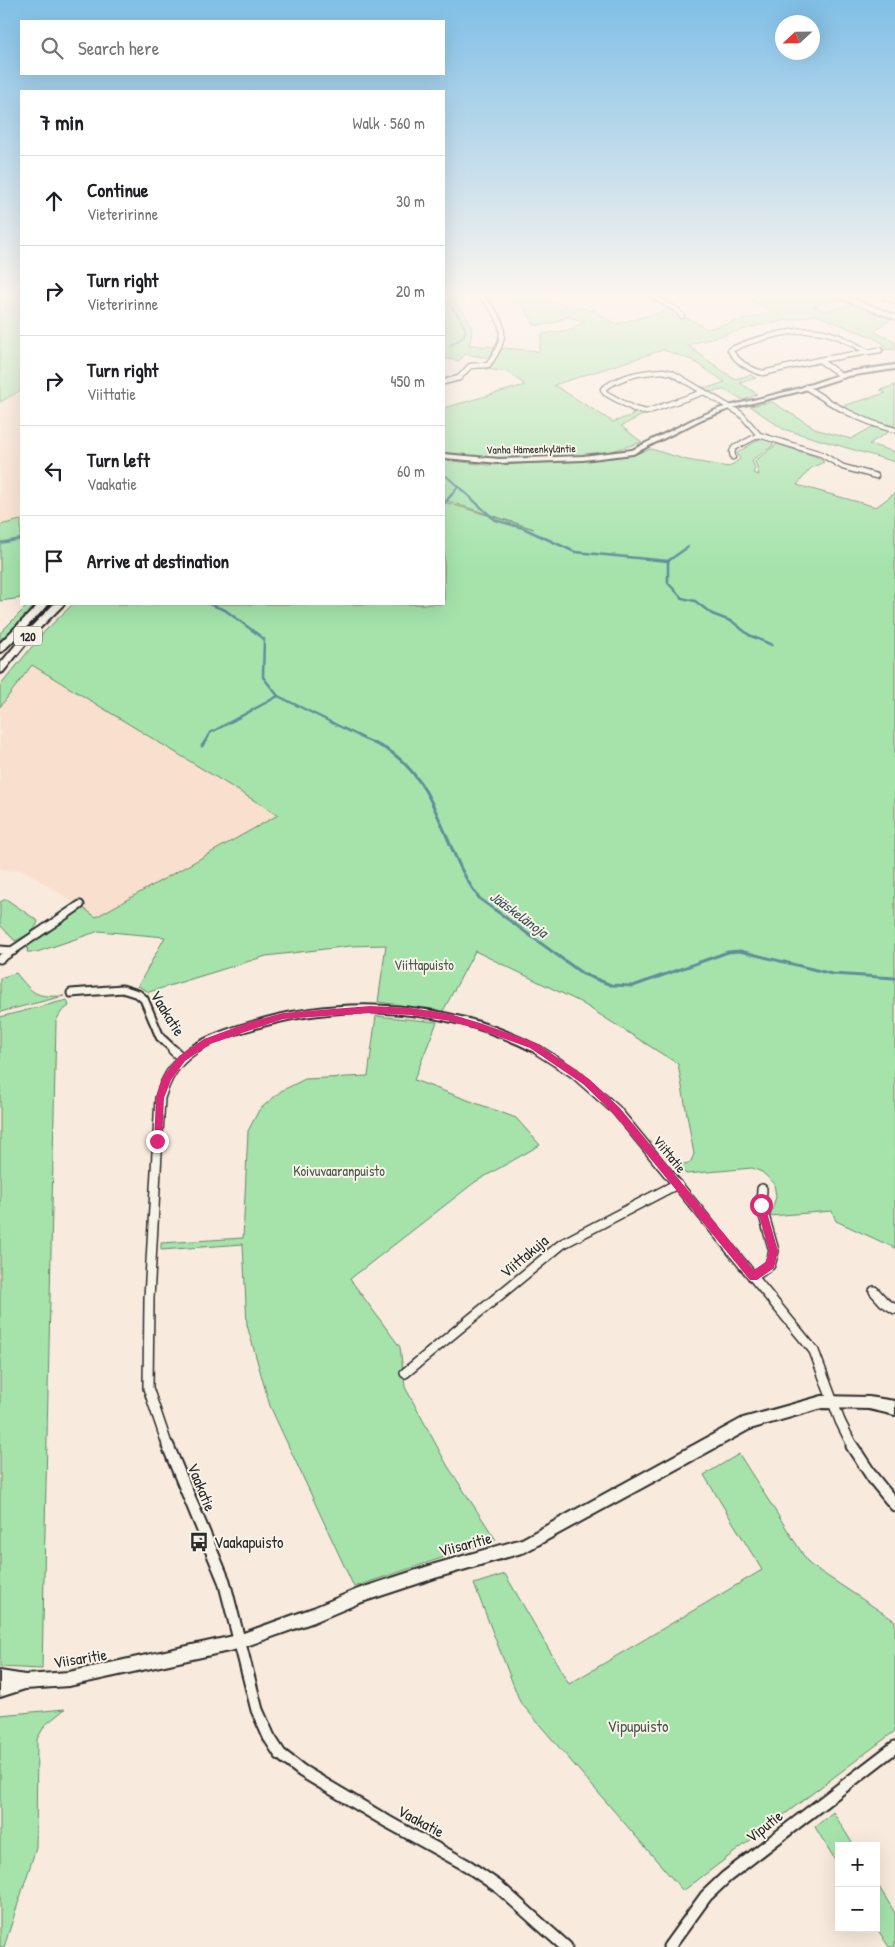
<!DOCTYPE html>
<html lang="en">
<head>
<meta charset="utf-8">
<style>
  body { margin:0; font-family:"Patrick Hand",sans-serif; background:#f6f6f6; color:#202124 }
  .controls { position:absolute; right:15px; bottom:15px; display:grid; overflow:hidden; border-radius:0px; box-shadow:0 5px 20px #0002 }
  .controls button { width:45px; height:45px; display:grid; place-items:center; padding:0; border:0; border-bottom:1px solid #e0e0e0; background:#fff; color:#202124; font:25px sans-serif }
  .compass { position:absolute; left:775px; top:15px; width:45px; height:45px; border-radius:50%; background:#fff; box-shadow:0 5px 20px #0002; rotate:248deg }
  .stop { position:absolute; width:15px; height:15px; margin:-11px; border:4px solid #db2777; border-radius:50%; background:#fff }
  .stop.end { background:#db2777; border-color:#fff; box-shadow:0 1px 5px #0008 }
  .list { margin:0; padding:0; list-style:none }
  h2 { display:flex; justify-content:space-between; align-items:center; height:65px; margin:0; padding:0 20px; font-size:21px }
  h2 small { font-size:16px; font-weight:400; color:#757577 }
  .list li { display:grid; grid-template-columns:32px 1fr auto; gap:15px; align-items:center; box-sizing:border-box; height:90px; padding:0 20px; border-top:1px solid #e0e0e0 }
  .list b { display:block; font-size:19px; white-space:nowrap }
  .list p { margin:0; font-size:16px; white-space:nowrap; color:#757577 }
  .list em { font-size:16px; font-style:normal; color:#757577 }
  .icon { flex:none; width:28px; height:28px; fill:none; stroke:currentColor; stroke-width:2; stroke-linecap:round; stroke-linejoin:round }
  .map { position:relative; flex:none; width:895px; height:1947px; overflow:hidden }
  .search { position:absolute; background:#fff; box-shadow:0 5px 20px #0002; left:20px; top:20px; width:425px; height:55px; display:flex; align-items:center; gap:12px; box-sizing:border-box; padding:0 18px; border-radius:0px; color:#757577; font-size:19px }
  .panel { position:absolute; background:#fff; box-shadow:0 5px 20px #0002; left:20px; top:90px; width:425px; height:515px; border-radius:0px }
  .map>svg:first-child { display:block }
  .built { fill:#f9dfcd }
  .green { fill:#a5e3ab; stroke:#68876b }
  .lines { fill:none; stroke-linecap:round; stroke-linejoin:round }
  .stream-far2 { stroke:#618d9b; stroke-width:2 }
  .stream-far1 { stroke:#618d9b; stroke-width:2.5 }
  .stream { stroke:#618d9b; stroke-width:3 }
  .minor-far3-casing { stroke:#2b2b2b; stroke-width:7 }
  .minor-far2-casing { stroke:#2b2b2b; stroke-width:11 }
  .minor-far1-casing { stroke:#2b2b2b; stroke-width:12 }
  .minor-casing { stroke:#2b2b2b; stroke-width:15 }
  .tertiary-casing { stroke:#2b2b2b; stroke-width:4 }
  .primary-casing { stroke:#2b2b2b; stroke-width:4 }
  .minor-far3 { stroke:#f7f3e8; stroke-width:4.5 }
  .minor-far2 { stroke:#f7f3e8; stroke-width:7 }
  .minor-far1 { stroke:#f7f3e8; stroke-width:9 }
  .minor { stroke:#f7f3e8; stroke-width:11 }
  .tertiary { fill:#f7f3e8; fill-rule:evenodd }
  .primary { fill:#f7f3e8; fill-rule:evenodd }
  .route { fill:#db2777 }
  .labels { text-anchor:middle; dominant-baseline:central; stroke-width:4; stroke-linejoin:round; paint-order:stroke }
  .far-street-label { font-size:11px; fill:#2b2b2b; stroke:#f7f3e8 }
  .shield { fill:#f7f3e8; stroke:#686764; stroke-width:1 }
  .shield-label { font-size:12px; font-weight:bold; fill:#2b2b2b }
  .park-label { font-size:14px; fill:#4a594b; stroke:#f7f3e8 }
  .street-label { font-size:14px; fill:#2b2b2b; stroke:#f7f3e8 }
  .water-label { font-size:15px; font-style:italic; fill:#42545a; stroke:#f7f3e8 }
  .near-street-label { font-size:16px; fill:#2b2b2b; stroke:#f7f3e8 }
  .near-poi-label { font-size:16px; fill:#2b2b2b; stroke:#f7f3e8; text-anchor:start }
  .near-park-label { font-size:16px; fill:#4a594b; stroke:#f7f3e8 }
</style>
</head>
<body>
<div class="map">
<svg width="895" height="1947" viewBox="0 0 895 1947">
  <rect width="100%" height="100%" fill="#f8eadc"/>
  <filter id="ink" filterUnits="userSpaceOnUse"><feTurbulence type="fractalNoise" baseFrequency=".02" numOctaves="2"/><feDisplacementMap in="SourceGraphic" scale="10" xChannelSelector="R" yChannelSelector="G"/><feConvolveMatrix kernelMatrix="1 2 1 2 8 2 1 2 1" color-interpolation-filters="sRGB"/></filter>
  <g filter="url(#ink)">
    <g class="built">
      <polygon points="21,390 21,520 0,525 0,402"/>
      <polygon points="32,665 278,815 96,917 24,870 0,869 0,707"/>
    </g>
    <g class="green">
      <polygon points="0,294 21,294 21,390 0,402"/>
      <path d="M 444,294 L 472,294 L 476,296 L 454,301 C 467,315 476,325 469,345 L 495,347 L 490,358 L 465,354 L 459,361 L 444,358 Z"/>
      <polygon points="502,294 524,294 528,297 595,311 616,324 670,310 674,312 672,316 690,319 707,329 772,312 740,294 826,294 837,299 814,306 825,311 854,304 893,318 881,326 875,332 895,342 895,350 892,349 882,350 879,348 886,345 874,338 816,315 752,327 687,345 734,379 751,375 756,378 740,383 757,394 744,400 724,390 708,392 699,387 710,387 725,382 692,360 663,350 554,385 613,422 633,415 632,410 645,414 621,426 642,442 602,454 554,457 491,458 444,453 444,408 525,385 508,372 485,369 493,362 503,348 539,351 542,334 570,330 585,321 567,317 550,324 534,325 532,320 519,302 514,303"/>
      <polygon points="895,385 895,426 870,420 842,406 886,393 880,390"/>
      <polygon points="772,402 818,430 851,439 872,427 890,431 869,444 895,452 895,462 783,429 750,406"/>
      <polygon points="761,438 774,442 771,447 752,460 755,469 753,473 759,475 755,461 777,444 817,457 824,462 811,468 797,485 876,507 895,493 895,1248 836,1221 832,1211 770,1216 776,1197 774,1183 762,1172 752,1168 686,1174 676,1165 690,1163 694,1154 678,1064 580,1002 475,951 443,1011 378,1002 386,945 350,946 266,956 149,992 138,986 165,937 99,931 37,952 27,952 28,946 82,907 96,917 278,815 32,665 0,707 0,686 44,632 73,604 444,604 444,502 534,529 444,500 444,460 488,465 583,461 632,455 651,449 687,460 729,467 740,459 737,453"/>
      <polygon points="21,520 21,598 0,601 0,525"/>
      <polygon points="29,604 37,604 0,643 0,633"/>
      <path d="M 6,899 L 38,921 C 35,933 25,936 15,941 L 0,925 L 0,902 Z"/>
      <path d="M 16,973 C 34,995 35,997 64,996 L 0,1012 L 0,978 Z"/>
      <polygon points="67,1000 69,1006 61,1012 56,1021 42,1669 0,1667 0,1017"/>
      <polygon points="376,1016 437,1022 414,1080 516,1118 540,1145 475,1182 350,1279 400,1347 405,1387 447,1465 496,1540 354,1587 270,1406 247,1325 243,1244 161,1250 161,1243 243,1238 248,1131 259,1110 281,1091 305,1079 368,1076"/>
      <polygon points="739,1454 809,1564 895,1621 895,1731 683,1891 520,1702 474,1584 505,1574 569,1684 762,1570 704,1475"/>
      <polygon points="65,1709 45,1725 37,1739 36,1848 4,1947 0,1947 0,1715"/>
      <polygon points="833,1812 854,1846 839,1846 839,1866 815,1827"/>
      <polygon points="876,1882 895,1913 895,1947 889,1947 876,1927"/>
    </g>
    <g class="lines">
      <g class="stream-far2">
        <polyline points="448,303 460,318 466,331 462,338 451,345"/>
        <polyline points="444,474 462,490"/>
        <polyline points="455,490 458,487"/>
      </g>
      <g class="stream-far1">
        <polyline points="461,489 495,520 523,528 575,552 668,561 668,583 682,598 695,601 712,614 733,622 749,635 772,645"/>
        <polyline points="444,504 456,489"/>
        <polyline points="0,543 21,539"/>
        <polyline points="668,561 688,547"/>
        <polyline points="209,604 225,610 264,639 263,677 278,696 363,738"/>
        <polyline points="207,738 210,733 278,696"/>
      </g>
      <g class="stream">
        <path d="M 360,737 C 370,742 382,746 391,752 C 441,788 444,854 480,899 L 583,974 L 611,985 L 633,986 L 728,952 L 740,951 L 832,974 L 895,978"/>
        <polyline points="202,746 208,737"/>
      </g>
      <defs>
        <g id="minor-far3">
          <polyline points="649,294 677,310 682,316"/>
          <polyline points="834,294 895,317"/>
          <polyline points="886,298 895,301"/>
          <polyline points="819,360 880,350"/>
          <path d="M 663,371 L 672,373 L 704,392 L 646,412 L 634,409 L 605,393 L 603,389 C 620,376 643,372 663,371 Z"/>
          <path d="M 842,376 L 819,360 L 763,373 C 750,370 736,361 730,350 C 751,340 793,328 817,331 C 834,333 853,343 867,352"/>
          <path d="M 444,382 L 459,378 L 470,366 L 488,365 C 511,335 504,319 479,294"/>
          <path d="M 806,387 C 834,406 862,422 895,430"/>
          <polyline points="704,392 741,414 759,435 821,454 843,467 876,476"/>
          <polyline points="733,457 732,452 734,448 759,435"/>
        </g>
        <g id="minor-far2">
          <polyline points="0,950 13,951"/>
          <polyline points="0,959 80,905"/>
          <polyline points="71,993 122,989 138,994 144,999 160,1037 175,1051"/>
          <path d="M 191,1051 C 210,1038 232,1031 254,1025 C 347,997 454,1005 540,1051"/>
        </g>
        <g id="minor-far1">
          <polyline points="173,1050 182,1058"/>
          <polyline points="538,1050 574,1073 616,1110 814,1351 840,1421 853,1447"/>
          <polyline points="753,1277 770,1265 774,1251 761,1205 762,1189"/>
          <polyline points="874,1291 884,1302 895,1309"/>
          <polyline points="405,1373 562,1244 677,1184"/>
          <path d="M 168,1447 L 148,1388 L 149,1298 L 160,1098 C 166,1078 175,1062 193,1050"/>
        </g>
        <g id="minor">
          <polyline points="168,1446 224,1581 257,1710 269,1737 280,1754 302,1771 388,1822 468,1866 500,1888 566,1947"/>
          <polyline points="852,1446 873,1478 895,1505"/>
          <polyline points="669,1947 706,1896 726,1877 895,1747"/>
        </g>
        <g id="tertiary">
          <polygon points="895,365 895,369 848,376 801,391 732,408 702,419 633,454 583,460 499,463 444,458 444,454 499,459 583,456 632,450 698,417 721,408 797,389 847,372"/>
          <polygon points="822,1396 869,1397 895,1401 895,1415 869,1409 822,1408 750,1429 525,1552 435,1578 359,1603 314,1622 238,1649 69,1686 25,1689 0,1697 0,1671 25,1675 69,1672 238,1635 313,1608 358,1589 435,1564 522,1539 743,1418"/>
        </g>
        <g id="primary">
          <polygon points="39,604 49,604 3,651 0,652 0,643"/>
          <polygon points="54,604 64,604 33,635 3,672 0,673 0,664 27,631"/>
        </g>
      </defs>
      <use href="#minor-far3" class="minor-far3-casing"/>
      <use href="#minor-far2" class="minor-far2-casing"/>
      <use href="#minor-far1" class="minor-far1-casing"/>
      <use href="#minor" class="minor-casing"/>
      <use href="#tertiary" class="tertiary-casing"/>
      <use href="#primary" class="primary-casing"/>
      <use href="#minor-far3" class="minor-far3"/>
      <use href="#minor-far2" class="minor-far2"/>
      <use href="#minor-far1" class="minor-far1"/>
      <use href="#minor" class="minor"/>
      <use href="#tertiary" class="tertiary"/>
      <use href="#primary" class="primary"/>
    </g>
  </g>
  <linearGradient id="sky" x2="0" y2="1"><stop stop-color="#80bfe7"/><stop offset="0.52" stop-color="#fcf6ef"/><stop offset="1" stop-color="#fcf6ef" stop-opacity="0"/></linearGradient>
  <rect width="895" height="567" fill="url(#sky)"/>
  <polygon class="route" points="370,1006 411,1008 450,1014 480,1023 536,1043 589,1079 619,1107 754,1270 766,1262 769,1251 756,1205 761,1201 764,1202 778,1251 774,1268 757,1280 750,1280 613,1113 583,1084 530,1048 475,1028 450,1021 411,1015 370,1013 283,1019 210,1044 185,1061 171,1080 164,1098 162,1141 157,1145 154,1144 156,1098 162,1078 179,1056 204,1039 253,1021 283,1013"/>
  <defs>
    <symbol id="bus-bare" viewBox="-9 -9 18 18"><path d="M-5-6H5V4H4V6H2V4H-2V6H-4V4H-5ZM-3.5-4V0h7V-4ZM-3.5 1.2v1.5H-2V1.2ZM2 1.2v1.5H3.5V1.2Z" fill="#2b2b2b" stroke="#f7f3e8" stroke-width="2.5" paint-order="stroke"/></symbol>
  </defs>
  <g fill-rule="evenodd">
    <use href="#bus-bare" x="185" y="1528" width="28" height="28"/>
  </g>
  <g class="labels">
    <g class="far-street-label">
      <text transform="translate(531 449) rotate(-1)">Vanha Hämeenkyläntie</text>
    </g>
    <rect class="shield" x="14" y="626.5" width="28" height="19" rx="4"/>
    <g class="shield-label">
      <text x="28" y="636">120</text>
    </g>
    <g class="park-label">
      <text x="424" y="964">Viittapuisto</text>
      <text x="339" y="1170">Koivuvaaranpuisto</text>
    </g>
    <g class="street-label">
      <text transform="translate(670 1154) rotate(51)">Viittatie</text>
    </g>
    <g class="water-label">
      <text transform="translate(519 914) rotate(36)">Jääskelänoja</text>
    </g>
    <g class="near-street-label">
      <text transform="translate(168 1013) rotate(58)">Vaakatie</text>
      <text transform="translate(524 1256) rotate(-40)">Viittakuja</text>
      <text transform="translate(202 1487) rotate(68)">Vaakatie</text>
      <text transform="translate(465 1544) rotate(-15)">Viisaritie</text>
      <text transform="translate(80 1658) rotate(-9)">Viisaritie</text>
      <text transform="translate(421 1821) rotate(28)">Vaakatie</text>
      <text transform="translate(764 1826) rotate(-38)">Viputie</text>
    </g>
    <g class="near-poi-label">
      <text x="214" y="1542">Vaakapuisto</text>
    </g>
    <g class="near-park-label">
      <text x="638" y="1726">Vipupuisto</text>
    </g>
  </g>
</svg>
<div class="controls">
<button>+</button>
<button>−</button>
</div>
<svg class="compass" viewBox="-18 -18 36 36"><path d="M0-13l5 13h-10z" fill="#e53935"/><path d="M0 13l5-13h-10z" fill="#757577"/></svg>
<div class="stop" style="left:761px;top:1205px"></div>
<div class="stop end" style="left:157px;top:1141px"></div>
<div class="search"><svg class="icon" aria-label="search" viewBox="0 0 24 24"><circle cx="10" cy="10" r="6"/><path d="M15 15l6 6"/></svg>Search here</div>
<section class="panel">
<h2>7 min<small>Walk · 560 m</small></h2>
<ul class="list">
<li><svg class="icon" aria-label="ahead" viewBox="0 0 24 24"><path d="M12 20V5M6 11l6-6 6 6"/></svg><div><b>Continue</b><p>Vieteririnne</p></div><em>30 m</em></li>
<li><svg class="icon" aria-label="right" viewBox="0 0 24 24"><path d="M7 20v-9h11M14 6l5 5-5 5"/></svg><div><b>Turn right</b><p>Vieteririnne</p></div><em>20 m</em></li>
<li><svg class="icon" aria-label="right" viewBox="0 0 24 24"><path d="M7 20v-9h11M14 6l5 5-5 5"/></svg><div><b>Turn right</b><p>Viittatie</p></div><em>450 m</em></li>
<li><svg class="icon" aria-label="left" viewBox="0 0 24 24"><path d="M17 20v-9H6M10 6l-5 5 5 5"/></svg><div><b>Turn left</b><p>Vaakatie</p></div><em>60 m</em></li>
<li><svg class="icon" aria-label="arrive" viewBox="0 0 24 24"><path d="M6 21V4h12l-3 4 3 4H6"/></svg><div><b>Arrive at destination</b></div></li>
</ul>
</section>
</div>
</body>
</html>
